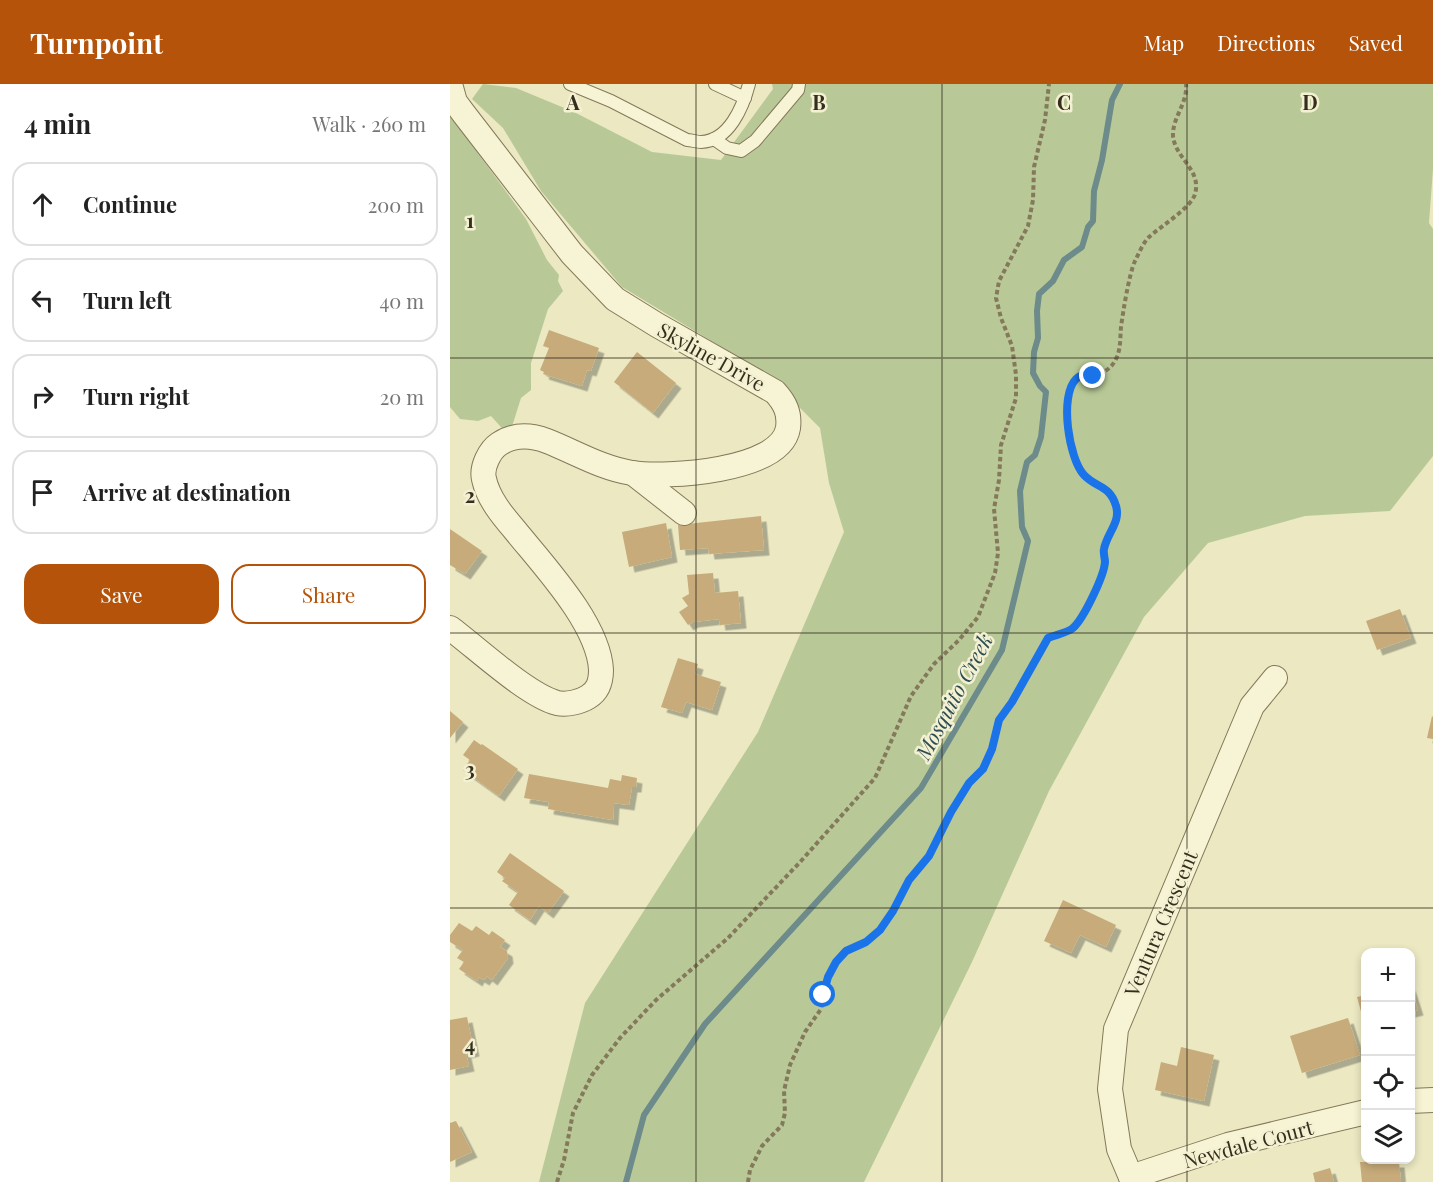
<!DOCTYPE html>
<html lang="en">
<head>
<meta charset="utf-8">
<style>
  body { margin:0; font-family:"Playfair Display",serif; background:#f2f2f2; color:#222 }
  .controls { position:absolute; right:18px; bottom:18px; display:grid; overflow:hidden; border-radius:12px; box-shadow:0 3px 9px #0003 }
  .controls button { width:54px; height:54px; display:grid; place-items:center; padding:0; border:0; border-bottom:2px solid #e0e0e0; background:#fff; color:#222; font:30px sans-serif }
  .stop { position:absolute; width:18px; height:18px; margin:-14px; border:4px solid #1a73e8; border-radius:50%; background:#fff }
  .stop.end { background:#1a73e8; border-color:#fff; box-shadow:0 2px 6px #0008 }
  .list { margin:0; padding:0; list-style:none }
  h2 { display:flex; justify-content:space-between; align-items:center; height:78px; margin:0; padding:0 24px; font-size:26px }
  h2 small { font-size:20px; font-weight:400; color:#767676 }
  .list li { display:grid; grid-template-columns:39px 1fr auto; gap:18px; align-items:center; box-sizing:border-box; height:84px; margin:0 12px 12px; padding:0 12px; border:2px solid #e0e0e0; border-radius:18px }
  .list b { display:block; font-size:22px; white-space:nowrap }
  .list em { font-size:20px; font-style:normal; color:#767676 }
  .actions { display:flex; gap:12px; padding:18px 24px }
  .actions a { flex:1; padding:14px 0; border:2px solid #b45309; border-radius:18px; text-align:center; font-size:21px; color:#b45309 }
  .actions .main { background:#b45309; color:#fff }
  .icon { flex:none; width:33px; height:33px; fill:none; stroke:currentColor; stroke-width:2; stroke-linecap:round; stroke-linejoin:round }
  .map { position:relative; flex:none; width:983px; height:1098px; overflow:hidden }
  header { display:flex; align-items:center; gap:36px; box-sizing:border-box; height:84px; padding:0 30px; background:#b45309; color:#fff }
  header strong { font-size:28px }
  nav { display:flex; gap:33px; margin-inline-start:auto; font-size:21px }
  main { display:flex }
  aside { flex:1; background:#fff }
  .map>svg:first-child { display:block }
  .green { fill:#b8c997 }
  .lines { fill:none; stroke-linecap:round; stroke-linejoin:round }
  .stream { stroke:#6c8b8a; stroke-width:6 }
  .building { fill:#c7ab7a; filter:url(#shadow) }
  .service-casing { stroke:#84795a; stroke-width:14 }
  .minor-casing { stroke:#84795a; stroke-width:26 }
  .path { stroke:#84795a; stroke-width:4; stroke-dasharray:4.5 3; stroke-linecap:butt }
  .service { stroke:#f7f4d5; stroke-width:12 }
  .minor { stroke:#f7f4d5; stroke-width:24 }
  .route { stroke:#1a73e8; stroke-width:8 }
  .grid { fill:none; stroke:#352e1e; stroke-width:1.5; stroke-opacity:0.55 }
  .labels { text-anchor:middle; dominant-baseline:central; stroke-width:5; stroke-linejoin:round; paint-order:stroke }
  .street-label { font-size:20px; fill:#352e1e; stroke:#f3f1d1 }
  .water-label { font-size:21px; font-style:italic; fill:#2e4e54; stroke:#f3f1d1 }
  .grid-label { font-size:20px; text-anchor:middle; font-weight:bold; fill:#352e1e; stroke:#f3f1d1; stroke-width:5; stroke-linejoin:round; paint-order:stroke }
</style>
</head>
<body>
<header>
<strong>Turnpoint</strong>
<nav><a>Map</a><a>Directions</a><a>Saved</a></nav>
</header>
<main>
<aside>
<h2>4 min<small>Walk · 260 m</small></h2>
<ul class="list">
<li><svg class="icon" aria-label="ahead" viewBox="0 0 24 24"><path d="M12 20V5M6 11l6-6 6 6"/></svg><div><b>Continue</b></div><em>200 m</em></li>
<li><svg class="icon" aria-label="left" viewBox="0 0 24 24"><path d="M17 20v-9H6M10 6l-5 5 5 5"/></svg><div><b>Turn left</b></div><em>40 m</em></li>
<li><svg class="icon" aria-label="right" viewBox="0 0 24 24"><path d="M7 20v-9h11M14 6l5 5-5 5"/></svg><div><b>Turn right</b></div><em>20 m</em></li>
<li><svg class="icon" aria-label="arrive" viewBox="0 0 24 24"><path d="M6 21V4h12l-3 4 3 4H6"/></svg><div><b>Arrive at destination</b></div></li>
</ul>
<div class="actions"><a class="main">Save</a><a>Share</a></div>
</aside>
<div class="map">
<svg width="983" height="1098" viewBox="0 0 983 1098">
  <defs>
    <filter id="shadow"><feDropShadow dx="5.5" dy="5.5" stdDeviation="0" flood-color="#0004"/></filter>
  </defs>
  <rect width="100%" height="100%" fill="#ebe8c2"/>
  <g class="green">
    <polygon points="33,0 66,4 124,28 202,68 271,76 323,5 322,0 983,0 983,85 979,139 983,145 983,372 940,427 855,432 758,459 694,533 599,707 522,878 414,1098 89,1098 135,919 308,648 394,448 379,399 370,344 316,290 172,203 91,107 53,44 22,15"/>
    <polygon points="0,31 76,135 97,176 109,191 108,197 113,207 98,225 81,279 81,306 71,314 59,352 41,332 28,337 10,335 0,323"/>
  </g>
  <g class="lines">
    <polyline class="stream" points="176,1098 194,1031 255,940 471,704 552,566 578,457 572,443 570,407 577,378 585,371 591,353 596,308 590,302 583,289 584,268 588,254 587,227 589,210 603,197 614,176 632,163 638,143 643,137 644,107 652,76 662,16 670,0"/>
  </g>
  <g class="building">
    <polygon points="99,246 149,264 141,287 137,286 132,302 93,290 94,288 90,286 99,264 93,262"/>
    <polygon points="187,268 226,299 203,329 164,298"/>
    <polygon points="311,432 314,466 259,470 258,464 230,466 228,441"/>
    <polygon points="216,439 222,473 179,483 172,448"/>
    <polygon points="0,445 32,467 15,490 0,481"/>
    <polygon points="263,489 265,509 288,507 291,539 270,541 269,535 243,538 238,541 229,528 238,522 232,514 239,510 237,491"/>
    <polygon points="950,525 961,554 927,566 916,537"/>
    <polygon points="228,574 248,580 245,590 271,598 262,626 236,618 232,629 211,623"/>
    <polygon points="0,627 13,638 0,654"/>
    <polygon points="982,632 983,633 983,655 977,654"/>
    <polygon points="24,656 31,661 32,660 68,685 49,712 13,686 20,676 13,671"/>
    <polygon points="79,690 158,704 160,695 171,697 172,691 187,694 186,703 182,703 179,721 164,719 163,736 98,725 99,718 74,714"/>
    <polygon points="60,769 114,807 98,829 89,822 80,836 59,821 68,808 52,797 55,794 47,788"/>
    <polygon points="613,816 666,841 656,863 630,851 621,869 594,857"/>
    <polygon points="9,839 22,847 26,842 39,851 42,847 55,856 50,863 57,867 58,874 42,896 37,892 34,896 29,893 27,897 9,885 14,878 7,874 13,866 0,858 0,851"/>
    <polygon points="960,901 968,926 960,928"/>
    <polygon points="916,911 916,942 915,942 907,913"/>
    <polygon points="17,933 24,967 16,969 19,982 0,986 0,936"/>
    <polygon points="898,934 910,971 852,989 840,952"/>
    <polygon points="731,963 764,971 754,1017 705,1006 711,978 727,982"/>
    <polygon points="6,1037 22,1068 0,1078 0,1039"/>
    <polygon points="910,1078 949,1078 951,1098 912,1098"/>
    <polygon points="880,1084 884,1098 865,1098 863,1089"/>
  </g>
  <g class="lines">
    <defs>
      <g id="service">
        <path d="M 120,0 L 161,17 L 237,56 C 241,56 247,58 251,58 C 279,57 293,23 299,0"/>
        <polyline points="265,0 295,14"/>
        <polyline points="264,55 277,64 291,67 305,57 348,6 349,0"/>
      </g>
      <g id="minor">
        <polyline points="183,389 234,429"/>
        <path d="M 0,544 C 27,564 77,611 107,619 C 117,621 130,618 138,613 C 148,607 151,598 151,586 C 149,540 93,481 64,445 C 52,431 38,414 34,395 C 31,383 40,366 49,360 C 64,350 81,351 97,357 C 125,368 151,384 182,389 C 215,394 331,388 338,344 C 340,329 335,319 325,308 L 207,241 L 165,215 L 122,170 L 14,30 L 5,18 L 0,0"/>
        <polyline points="960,1017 983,1016"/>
        <polyline points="681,1093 778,1061 916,1028"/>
        <polyline points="683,1098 669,1065 660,1005 666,945 802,622 825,594"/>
      </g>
    </defs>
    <use href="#service" class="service-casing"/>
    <use href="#minor" class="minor-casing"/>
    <g class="path">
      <polyline points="107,1098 114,1076 123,1029 142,991 170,954 206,916 278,854 351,777 425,694 461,612 484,580 509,556 528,533 545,489 548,469 544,425 549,396 551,361 566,314 566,291 562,262 551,234 546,214 549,197 578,142 583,116 584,83 595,36 599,0"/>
      <path d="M 298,1098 L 300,1086 L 312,1062 L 332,1041 L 335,1029 L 334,1007 L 340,981 L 355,948 L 371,925 L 378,893 L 386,878 L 396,867 L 416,858 L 430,846 L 443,827 L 459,796 L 479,772 L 501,728 L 519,699 L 533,685 L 542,665 L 549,636 L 562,618 L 598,554 C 605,551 617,549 623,544 C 633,535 654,492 655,479 C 655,475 653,470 654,465 C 656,450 671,439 666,423 C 662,404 647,403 635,392 C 622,380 616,340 617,323 C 621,272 650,306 666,275 C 671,265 670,254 671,243 C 673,228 679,190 685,177 C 689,169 693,159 699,153 C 711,142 741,124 745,110 C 752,86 725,74 723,52 C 722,34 738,19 736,0"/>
    </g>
    <use href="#service" class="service"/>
    <use href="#minor" class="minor"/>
  </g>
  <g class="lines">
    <path class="route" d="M 373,911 L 378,893 L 386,878 L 396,867 L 416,858 L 430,846 L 443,827 L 459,796 L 479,772 L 501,728 L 519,699 L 533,685 L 542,665 L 549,636 L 562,618 L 598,554 C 605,551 617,549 623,544 C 634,534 654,492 655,478 C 655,474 653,469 654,465 C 657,449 671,438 666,422 C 660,401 646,404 634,391 C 619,375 609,312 626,295 C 631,290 637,291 643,292"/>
  </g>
  <path class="grid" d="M 246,0 L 246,1098M 492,0 L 492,1098M 737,0 L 737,1098M 0,274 L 983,274M 0,549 L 983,549M 0,824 L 983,824"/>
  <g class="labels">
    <g class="street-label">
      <text transform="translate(262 272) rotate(29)">Skyline Drive</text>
      <text transform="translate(710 839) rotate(-67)">Ventura Crescent</text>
      <text transform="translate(798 1059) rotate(-15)">Newdale Court</text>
    </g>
    <g class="water-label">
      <text transform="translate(503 612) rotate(-62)">Mosquito Creek</text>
    </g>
  </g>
  <g class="grid-label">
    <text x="123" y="26">A</text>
    <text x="369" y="26">B</text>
    <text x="614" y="26">C</text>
    <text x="860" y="26">D</text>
    <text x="20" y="144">1</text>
    <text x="20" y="419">2</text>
    <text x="20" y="693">3</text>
    <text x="20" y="968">4</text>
  </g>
</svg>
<div class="controls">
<button>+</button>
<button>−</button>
<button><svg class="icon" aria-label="locate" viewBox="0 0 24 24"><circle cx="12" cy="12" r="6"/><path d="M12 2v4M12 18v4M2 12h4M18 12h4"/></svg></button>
<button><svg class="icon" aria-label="layers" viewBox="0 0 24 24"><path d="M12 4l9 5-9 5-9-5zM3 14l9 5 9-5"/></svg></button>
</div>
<div class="stop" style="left:373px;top:911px"></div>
<div class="stop end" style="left:643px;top:292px"></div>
</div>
</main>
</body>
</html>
